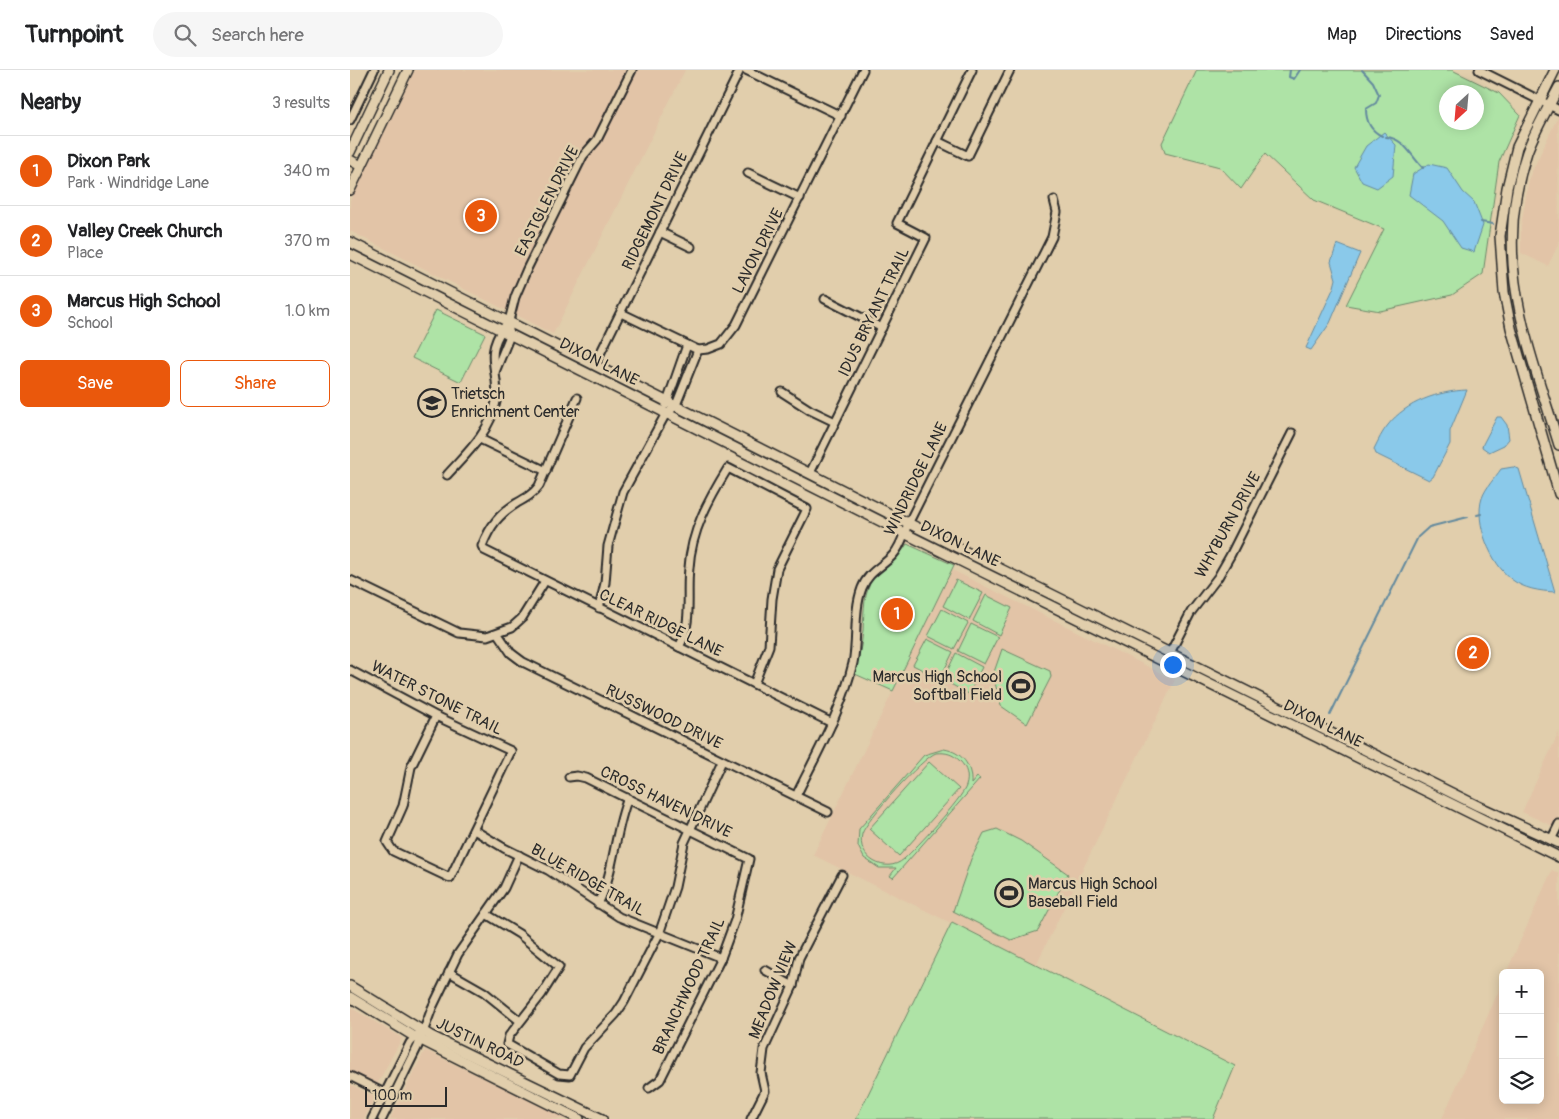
<!DOCTYPE html>
<html lang="en">
<head>
<meta charset="utf-8">
<style>
  body { margin:0; font-family:Pangolin,sans-serif; background:#f6f6f6; color:#202124 }
  .controls { position:absolute; right:15px; bottom:15px; display:grid; overflow:hidden; border-radius:8px; box-shadow:0 2px 12px #0003 }
  .controls button { width:45px; height:45px; display:grid; place-items:center; padding:0; border:0; border-bottom:1px solid #e0e0e0; background:#fff; color:#202124; font:25px sans-serif }
  .compass { position:absolute; left:1089px; top:15px; width:45px; height:45px; border-radius:50%; background:#fff; box-shadow:0 2px 12px #0003; rotate:206deg }
  .scale { position:absolute; left:15px; bottom:12px; width:82px; box-sizing:border-box; padding-left:5px; border:2px solid #2b2b2b; border-top:0; font-size:14px; line-height:18px; white-space:nowrap; color:#2b2b2b; -webkit-text-stroke:4px #e1ceac; paint-order:stroke }
  .you { position:absolute; left:822px; top:594px; width:18px; height:18px; margin:-12px; border:4px solid #fff; border-radius:50%; background:#1a73e8; box-shadow:0 0 0 8px #1a73e833 }
  .badge { display:grid; place-items:center; width:32px; height:32px; border-radius:50%; background:#ea580c; color:#fff; font-size:16px; font-weight:700 }
  .pin { position:absolute; translate:-50% -50%; border:2px solid #fff; box-shadow:0 1px 5px #0006 }
  .list { margin:0; padding:0; list-style:none }
  h2 { display:flex; justify-content:space-between; align-items:center; height:65px; margin:0; padding:0 20px; font-size:21px }
  h2 small { font-size:16px; font-weight:400; color:#757577 }
  .list li { display:grid; grid-template-columns:32px 1fr auto; gap:15px; align-items:center; box-sizing:border-box; height:70px; padding:0 20px; border-top:1px solid #e0e0e0 }
  .list b { display:block; font-size:19px; white-space:nowrap }
  .list p { margin:0; font-size:16px; white-space:nowrap; color:#757577 }
  .list em { font-size:16px; font-style:normal; color:#757577 }
  .actions { display:flex; gap:10px; padding:15px 20px }
  .actions a { flex:1; padding:11px 0; border:1px solid #ea580c; border-radius:8px; text-align:center; font-size:18px; color:#ea580c }
  .actions .main { background:#ea580c; color:#fff }
  .icon { flex:none; width:28px; height:28px; fill:none; stroke:currentColor; stroke-width:2; stroke-linecap:round; stroke-linejoin:round }
  .map { position:relative; flex:none; width:1209px; height:1049px; overflow:hidden }
  header { display:flex; align-items:center; gap:30px; box-sizing:border-box; height:70px; padding:0 25px; background:#fff; border-bottom:1px solid #e0e0e0 }
  header strong { font-size:24px }
  nav { display:flex; gap:28px; margin-inline-start:auto; font-size:18px }
  .search { width:350px; height:45px; background:#f6f6f6; display:flex; align-items:center; gap:12px; box-sizing:border-box; padding:0 18px; border-radius:28px; color:#757577; font-size:19px }
  main { display:flex }
  aside { flex:1; background:#fff }
  .map>svg:first-child { display:block }
  .built { fill:#e2c4a7 }
  .green { fill:#aee3a6; stroke:#6c8768; fill-rule:evenodd }
  .water { fill:#8ac9ea; stroke:#648a9e }
  .lines { fill:none; stroke-linecap:round; stroke-linejoin:round }
  .stream { stroke:#648a9e; stroke-width:2 }
  .minor-casing { stroke:#2b2b2b; stroke-width:11 }
  .major-casing { stroke:#2b2b2b; stroke-width:12 }
  .minor { stroke:#e1ceac; stroke-width:7 }
  .major { stroke:#e1ceac; stroke-width:9 }
  .labels { text-anchor:middle; dominant-baseline:central; stroke-width:5; stroke-linejoin:round; paint-order:stroke }
  .street-label { font-size:16px; fill:#2b2b2b; stroke:#e1ceac }
  .poi-label { font-size:16px; fill:#2b2b2b; stroke:#e1ceac; text-anchor:start }
</style>
</head>
<body>
<header>
<strong>Turnpoint</strong>
<div class="search"><svg class="icon" aria-label="search" viewBox="0 0 24 24"><circle cx="10" cy="10" r="6"/><path d="M15 15l6 6"/></svg>Search here</div>
<nav><a>Map</a><a>Directions</a><a>Saved</a></nav>
</header>
<main>
<aside>
<h2>Nearby<small>3 results</small></h2>
<ul class="list">
<li><span class="badge">1</span><div><b>Dixon Park</b><p>Park · Windridge Lane</p></div><em>340 m</em></li>
<li><span class="badge">2</span><div><b>Valley Creek Church</b><p>Place</p></div><em>370 m</em></li>
<li><span class="badge">3</span><div><b>Marcus High School</b><p>School</p></div><em>1.0 km</em></li>
</ul>
<div class="actions"><a class="main">Save</a><a>Share</a></div>
</aside>
<div class="map">
<svg width="1209" height="1049" viewBox="0 0 1209 1049">
  <rect width="100%" height="100%" fill="#e1ceac"/>
  <filter id="ink" filterUnits="userSpaceOnUse"><feTurbulence type="fractalNoise" baseFrequency=".02" numOctaves="2"/><feDisplacementMap in="SourceGraphic" scale="10" xChannelSelector="R" yChannelSelector="G"/><feConvolveMatrix kernelMatrix="1 2 1 2 8 2 1 2 1" color-interpolation-filters="sRGB"/></filter>
  <g filter="url(#ink)">
    <g class="built">
      <polygon points="65,0 335,0 203,264 0,161 0,131"/>
      <polygon points="1208,46 1209,173 1198,196 1171,183 1171,156 1179,108"/>
      <polygon points="602,500 825,610 686,895 463,785"/>
      <polygon points="1209,662 1209,759 1172,742"/>
      <polygon points="1202,800 1209,804 1209,1049 1092,1049 1153,911 1153,1030 1190,1030 1190,903 1156,903"/>
      <polygon points="0,937 52,968 24,1020 0,1008"/>
      <polygon points="75,980 218,1049 40,1049"/>
      <polygon points="0,1014 25,1027 14,1049 0,1049"/>
    </g>
    <g class="green">
      <path d="M 847,0 L 1102,0 L 1149,23 L 1170,45 L 1149,92 L 1133,204 L 1102,225 L 1030,241 L 996,235 L 1034,159 L 964,130 L 915,84 L 891,119 L 870,97 L 815,83 L 812,73 ZM 1096,22 L 1126,22 L 1126,52 L 1096,52 Z"/>
      <polygon points="86,240 135,264 111,312 62,288"/>
      <path d="M 557,474 L 604,495 L 543,621 L 505,604 C 508,590 512,575 513,561 C 514,545 513,529 520,514 C 529,497 548,490 557,474 Z"/>
      <polygon points="606,510 633,523 619,550 593,536"/>
      <polygon points="636,525 662,538 649,565 623,551"/>
      <polygon points="592,539 618,553 604,579 578,566"/>
      <polygon points="621,554 648,567 634,594 608,581"/>
      <polygon points="577,569 603,582 590,609 563,595"/>
      <polygon points="652,579 700,601 701,607 677,654 651,636 643,605"/>
      <polygon points="606,583 632,597 619,624 593,610"/>
      <path d="M 594,679 C 612,682 622,695 621,714 L 627,707 L 630,709 L 543,808 L 540,806 L 546,798 L 529,798 L 514,788 L 508,776 L 509,759 L 574,685 ZM 586,683 C 596,682 603,684 610,691 C 617,698 619,707 616,716 C 612,729 566,778 554,789 C 536,805 506,788 512,764 C 516,750 573,687 586,683 Z"/>
      <polygon points="579,692 609,719 549,786 519,759"/>
      <polygon points="647,759 671,771 718,804 688,861 661,870 603,841 621,789 634,763"/>
      <polygon points="602,852 885,996 863,1049 506,1049"/>
    </g>
    <g class="water">
      <polygon points="1034,62 1046,75 1043,106 1027,118 1012,112 1004,97 1016,76"/>
      <polygon points="1079,94 1097,98 1113,122 1124,132 1133,155 1124,182 1111,178 1093,151 1059,125 1063,104"/>
      <polygon points="987,174 1010,183 980,253 961,280 956,278 984,217 986,209 981,192"/>
      <path d="M 1117,320 L 1100,361 L 1100,374 L 1083,407 L 1079,410 L 1026,384 L 1024,379 C 1028,371 1032,362 1038,355 C 1056,332 1089,321 1117,320 Z"/>
      <polygon points="1147,347 1151,347 1157,355 1159,369 1154,375 1139,382 1132,377 1133,374"/>
      <path d="M 1163,397 L 1169,399 L 1205,522 C 1189,521 1174,519 1161,509 C 1141,493 1124,453 1132,428 C 1136,417 1145,408 1151,399 Z"/>
    </g>
    <g class="lines">
      <g class="stream">
        <polyline points="940,0 939,7 944,9 950,0"/>
        <path d="M 1012,0 L 1023,12 L 1029,25 L 1026,33 L 1016,39 C 1016,51 1021,61 1032,66"/>
        <path d="M 1036,67 C 1054,68 1061,86 1073,98"/>
        <polyline points="1131,152 1143,154"/>
        <polyline points="1127,445 1131,444"/>
        <polyline points="980,645 1068,467 1079,457 1118,447"/>
      </g>
      <defs>
        <g id="minor">
          <polyline points="396,0 491,46"/>
          <polyline points="1129,0 1209,40"/>
          <polyline points="0,50 24,0"/>
          <polyline points="587,71 618,86 660,0"/>
          <polyline points="398,103 450,128"/>
          <polyline points="310,162 341,177"/>
          <polyline points="475,229 532,258"/>
          <polyline points="271,243 348,280 358,279 371,274 386,255 513,0"/>
          <polyline points="245,294 390,0"/>
          <polyline points="145,302 159,268 159,251 165,227 177,199 233,86 247,70 282,0"/>
          <polyline points="432,322 460,340 485,352"/>
          <path d="M 227,328 L 189,416 C 183,424 176,428 167,433 C 149,444 140,456 132,476 L 134,480 L 482,653"/>
          <polyline points="316,335 337,275"/>
          <polyline points="130,369 196,401"/>
          <polyline points="460,403 576,168 547,153 622,0"/>
          <path d="M 97,405 C 117,383 140,362 146,332 C 151,302 132,287 154,257"/>
          <polyline points="0,510 109,563 137,566 162,557 172,548 195,511"/>
          <polyline points="249,538 255,513 258,476 273,422 314,347 326,335 348,280"/>
          <polyline points="148,564 161,583 173,592 478,742"/>
          <path d="M 329,577 C 343,552 336,526 339,498 C 341,461 359,429 378,398 L 457,439 L 427,499 L 422,529 L 419,576 L 404,614"/>
          <polyline points="820,583 841,542 868,507 880,486 942,363"/>
          <polyline points="0,600 86,646 161,681 100,808 43,781 37,772 53,736 61,697 86,646"/>
          <polyline points="219,707 227,706 236,708 399,789 385,850 371,888 310,1010 299,1018"/>
          <path d="M 446,726 C 467,683 492,640 503,593 C 508,569 503,542 512,518 C 518,502 532,497 543,485 C 553,474 554,460 561,448 L 702,167 L 707,142 L 704,130"/>
          <polyline points="124,760 154,778 198,800 269,847 371,888"/>
          <polyline points="1201,770 1209,754"/>
          <path d="M 248,834 C 265,801 264,762 278,728"/>
          <polyline points="136,844 169,864 209,897 192,924 159,966 157,974 209,1004 220,1005 234,978 266,944 274,932 309,864 325,817 334,773 372,691"/>
          <polyline points="415,900 443,916"/>
          <polyline points="99,902 134,922 170,951"/>
          <polyline points="0,1006 38,1025"/>
          <polyline points="22,1049 60,973 68,964"/>
          <polyline points="32,1049 68,976 82,938 108,884 154,818 169,785"/>
          <polyline points="401,1049 415,1021 411,1003 414,979 443,916 449,888 492,805"/>
        </g>
        <g id="major">
          <polyline points="1205,0 1167,77 1157,118 1150,166 1154,222 1161,258 1209,424"/>
          <path d="M 1209,17 C 1198,38 1185,60 1177,82 C 1141,190 1178,273 1209,375"/>
          <polyline points="0,82 39,0"/>
          <polyline points="0,90 11,96"/>
          <polyline points="0,120 58,0"/>
          <polyline points="0,172 558,453 1128,736 1209,773"/>
          <polyline points="0,184 556,464 1209,787"/>
          <polyline points="0,916 81,966 252,1049"/>
          <polyline points="0,927 65,967 229,1049"/>
        </g>
      </defs>
      <use href="#minor" class="minor-casing"/>
      <use href="#major" class="major-casing"/>
      <use href="#minor" class="minor"/>
      <use href="#major" class="major"/>
    </g>
  </g>
  <defs>
    <symbol id="school-ring" viewBox="-11 -11 22 22"><circle r="9.5" fill="#e1ceac" stroke="#2b2b2b" stroke-width="1.5"/><path d="M0-5L7-2L0 1L-7-2ZM-4 1L0 2.5L4 1V4Q0 6-4 4Z" fill="#2b2b2b"/></symbol>
    <symbol id="stadium-ring" viewBox="-11 -11 22 22"><circle r="9.5" fill="#e1ceac" stroke="#2b2b2b" stroke-width="1.5"/><path d="M0-5a6.5 5 0 1 0 0 10a6.5 5 0 1 0 0-10ZM-3.5-1.8h7v3.6h-7Z" fill="#2b2b2b"/></symbol>
  </defs>
  <g fill-rule="evenodd">
    <use href="#school-ring" x="66" y="317" width="32" height="32"/>
    <use href="#stadium-ring" x="655" y="600" width="32" height="32"/>
    <use href="#stadium-ring" x="643" y="807" width="32" height="32"/>
  </g>
  <g class="labels">
    <g class="street-label">
      <text transform="translate(197 131) rotate(-63)">EASTGLEN DRIVE</text>
      <text transform="translate(305 141) rotate(-64)">RIDGEMONT DRIVE</text>
      <text transform="translate(408 181) rotate(-63)">LAVON DRIVE</text>
      <text transform="translate(524 242) rotate(-64)">IDUS BRYANT TRAIL</text>
      <text transform="translate(249 292) rotate(27)">DIXON LANE</text>
      <text transform="translate(566 409) rotate(-64)">WINDRIDGE LANE</text>
      <text transform="translate(878 455) rotate(-61)">WHYBURN DRIVE</text>
      <text transform="translate(610 474) rotate(26)">DIXON LANE</text>
      <text transform="translate(311 553) rotate(26)">CLEAR RIDGE LANE</text>
      <text transform="translate(87 628) rotate(27)">WATER STONE TRAIL</text>
      <text transform="translate(314 647) rotate(26)">RUSSWOOD DRIVE</text>
      <text transform="translate(973 654) rotate(27)">DIXON LANE</text>
      <text transform="translate(316 732) rotate(26)">CROSS HAVEN DRIVE</text>
      <text transform="translate(238 810) rotate(30)">BLUE RIDGE TRAIL</text>
      <text transform="translate(339 916) rotate(-65)">BRANCHWOOD TRAIL</text>
      <text transform="translate(423 920) rotate(-68)">MEADOW VIEW</text>
      <text transform="translate(130 973) rotate(26)">JUSTIN ROAD</text>
    </g>
    <g class="poi-label">
      <text x="101" y="324">Trietsch<tspan x="101" dy="18">Enrichment Center</tspan></text>
      <text x="652" y="607" text-anchor="end">Marcus High School<tspan x="652" dy="18">Softball Field</tspan></text>
      <text x="678" y="814">Marcus High School<tspan x="678" dy="18">Baseball Field</tspan></text>
    </g>
  </g>
</svg>
<div class="controls">
<button>+</button>
<button>−</button>
<button><svg class="icon" aria-label="layers" viewBox="0 0 24 24"><path d="M12 4l9 5-9 5-9-5zM3 14l9 5 9-5"/></svg></button>
</div>
<svg class="compass" viewBox="-18 -18 36 36"><path d="M0-13l5 13h-10z" fill="#e53935"/><path d="M0 13l5-13h-10z" fill="#757577"/></svg>
<div class="scale">100 m</div>
<div class="you"></div>
<div class="pin badge" style="left:547px;top:544px">1</div>
<div class="pin badge" style="left:1123px;top:583px">2</div>
<div class="pin badge" style="left:131px;top:146px">3</div>
</div>
</main>
</body>
</html>
